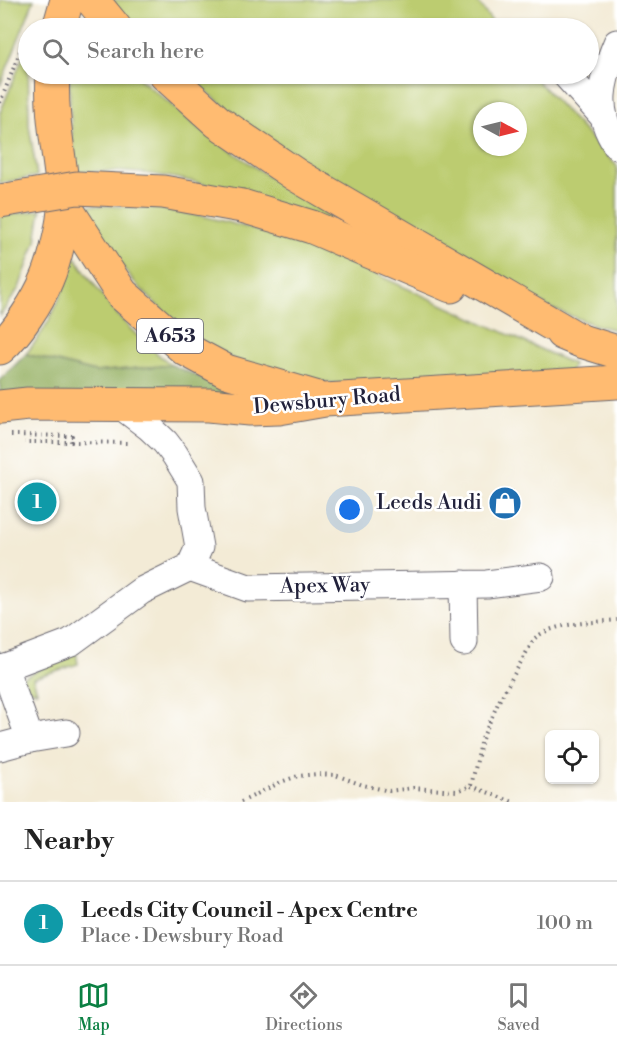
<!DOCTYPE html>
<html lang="en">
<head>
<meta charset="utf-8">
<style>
  body { margin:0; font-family:"Libre Bodoni",serif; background:#f2f2f2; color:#222 }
  .controls { position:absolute; right:18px; bottom:18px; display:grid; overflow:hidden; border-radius:9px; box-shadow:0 2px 4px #0004 }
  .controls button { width:54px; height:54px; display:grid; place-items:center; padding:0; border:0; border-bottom:2px solid #e0e0e0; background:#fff; color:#222; font:30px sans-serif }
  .compass { position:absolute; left:473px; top:102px; width:54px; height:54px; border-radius:50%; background:#fff; box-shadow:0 2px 4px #0004; rotate:97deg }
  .you { position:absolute; left:350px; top:510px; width:21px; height:21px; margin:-15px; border:4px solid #fff; border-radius:50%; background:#1a73e8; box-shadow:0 0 0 9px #1a73e833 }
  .badge { display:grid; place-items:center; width:39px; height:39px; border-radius:50%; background:#0b8043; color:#fff; font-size:20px; font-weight:700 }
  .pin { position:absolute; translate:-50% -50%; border:3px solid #fff; box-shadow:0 2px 6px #0006 }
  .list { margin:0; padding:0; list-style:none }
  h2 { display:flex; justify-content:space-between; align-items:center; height:78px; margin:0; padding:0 24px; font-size:26px }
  h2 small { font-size:20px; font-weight:400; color:#767676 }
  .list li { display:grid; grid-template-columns:39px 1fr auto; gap:18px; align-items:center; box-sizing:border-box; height:84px; padding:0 24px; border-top:2px solid #e0e0e0 }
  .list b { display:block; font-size:22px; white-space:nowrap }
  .list p { margin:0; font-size:20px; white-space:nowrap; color:#767676 }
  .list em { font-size:20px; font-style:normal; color:#767676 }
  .icon { flex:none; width:33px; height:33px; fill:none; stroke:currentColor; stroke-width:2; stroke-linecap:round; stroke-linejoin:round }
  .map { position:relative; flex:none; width:617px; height:802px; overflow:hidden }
  .search { position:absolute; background:#fff; box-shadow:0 2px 4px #0004; left:18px; right:18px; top:18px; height:66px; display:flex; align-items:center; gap:15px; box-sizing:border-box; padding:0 21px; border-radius:33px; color:#767676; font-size:22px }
  .sheet { height:162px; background:#fff }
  nav { display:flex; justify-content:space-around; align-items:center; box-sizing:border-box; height:84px; border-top:2px solid #e0e0e0; background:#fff; font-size:16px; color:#767676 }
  nav a { display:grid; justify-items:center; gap:3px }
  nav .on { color:#0b8043 }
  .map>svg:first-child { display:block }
  .green { fill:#bccc6f; stroke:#6f7755; stroke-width:1.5; fill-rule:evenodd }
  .forest { fill:#95b062; stroke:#5c694e; stroke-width:1.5 }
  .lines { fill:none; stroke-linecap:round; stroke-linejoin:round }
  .minor-casing { stroke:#6b6871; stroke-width:29 }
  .major-casing { stroke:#6b6871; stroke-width:35 }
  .highway-casing { stroke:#6b6871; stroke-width:35 }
  .path { stroke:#6b6871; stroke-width:4; stroke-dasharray:1.5 4.5; stroke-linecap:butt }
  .minor { stroke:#fff; stroke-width:27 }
  .major { stroke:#ffbb71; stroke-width:33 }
  .highway { stroke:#ffbb71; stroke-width:33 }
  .highway-bridge-casing { stroke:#6b6871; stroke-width:35; stroke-linecap:butt }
  .highway-bridge { stroke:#ffbb71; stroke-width:33 }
  .labels { text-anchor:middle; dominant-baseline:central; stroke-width:5; stroke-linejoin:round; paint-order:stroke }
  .shield { fill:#fff; stroke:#646476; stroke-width:1.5 }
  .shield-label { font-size:20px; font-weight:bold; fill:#22223b }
  .street-label { font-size:21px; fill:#22223b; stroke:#fff }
  .poi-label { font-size:21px; fill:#22223b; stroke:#fff; text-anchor:end }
</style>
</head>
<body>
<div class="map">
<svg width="617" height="802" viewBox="0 0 617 802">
  <rect width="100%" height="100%" fill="#fff"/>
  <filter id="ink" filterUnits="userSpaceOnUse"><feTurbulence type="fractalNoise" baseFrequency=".0167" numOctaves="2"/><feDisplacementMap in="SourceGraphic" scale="12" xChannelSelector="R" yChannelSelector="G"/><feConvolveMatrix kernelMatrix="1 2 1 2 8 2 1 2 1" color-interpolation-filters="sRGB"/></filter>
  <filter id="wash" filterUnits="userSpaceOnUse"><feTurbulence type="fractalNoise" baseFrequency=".008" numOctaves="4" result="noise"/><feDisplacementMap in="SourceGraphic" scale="24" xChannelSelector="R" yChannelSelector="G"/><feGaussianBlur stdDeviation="1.35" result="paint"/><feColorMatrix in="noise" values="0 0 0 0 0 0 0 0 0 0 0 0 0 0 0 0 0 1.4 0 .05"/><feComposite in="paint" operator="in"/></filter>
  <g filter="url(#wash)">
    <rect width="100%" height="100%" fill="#f3ebd6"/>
    <g class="green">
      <polygon points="0,0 34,0 0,86"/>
      <polygon points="110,0 476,0 497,28 136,28"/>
      <polygon points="28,44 29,125 37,176 0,183 0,113"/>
      <path d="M 70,74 L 134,74 L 205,133 L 274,180 L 331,216 L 329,221 C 275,205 220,185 164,176 C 135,171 106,171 77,171 C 72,139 68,107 70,74 Z"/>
      <path d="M 186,74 L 531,74 L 617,166 L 617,330 L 595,325 L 550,308 L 409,228 L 245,124 ZM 482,111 L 518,111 L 518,147 L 482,147 Z"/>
      <polygon points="84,205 155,208 203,216 310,244 573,364 569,377 345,384 292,379 236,361 181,329 136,284 100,238"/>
      <polygon points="41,210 36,241 19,288 0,316 0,216"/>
      <path d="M 72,258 L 76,258 C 103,299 131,336 172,365 L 95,372 L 26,354 C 50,325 64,295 72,258 Z"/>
      <polygon points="76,651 78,664 33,678 37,691 29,690 20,679"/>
    </g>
    <polygon class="forest" points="26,354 95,372 172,365 227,389 226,395 0,396 0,380"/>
  </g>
  <g filter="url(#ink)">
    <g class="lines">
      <defs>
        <g id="minor">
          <path d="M 617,43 C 601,81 593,110 617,146"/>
          <polyline points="565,74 603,116"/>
          <polyline points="190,567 248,588 487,584 541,577"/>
          <polyline points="463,584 464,642"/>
          <polyline points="0,669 71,642 141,591 190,567 199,547 192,508 191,481 175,455 165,442 149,427 120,405"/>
          <polyline points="30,739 66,733"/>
          <polyline points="0,747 30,739 4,667"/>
        </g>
        <g id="major">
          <polyline points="59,28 67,0"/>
          <polyline points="64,205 122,294 185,349 226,371 315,397"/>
          <path d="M 0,348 C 17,333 38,301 47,279 C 54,263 65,221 64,203 C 61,160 50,117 53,74"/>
          <polyline points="0,407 28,404 209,405 250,409 279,408 325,400 617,382"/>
        </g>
        <g id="highway">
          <polyline points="92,0 115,28"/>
          <polyline points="165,74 218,122 296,175 581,341"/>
          <polyline points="242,206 312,227 451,286"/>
          <polyline points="562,333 581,341 617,352"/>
        </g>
      </defs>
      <use href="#minor" class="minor-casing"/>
      <use href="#major" class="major-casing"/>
      <use href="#highway" class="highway-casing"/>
      <g class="path">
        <polyline points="0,103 28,31"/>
        <polyline points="11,435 72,436 71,442 24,442"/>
        <polyline points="71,442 131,443"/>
        <polyline points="471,786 513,802"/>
        <path d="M 241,802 L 281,782 L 298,776 L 318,774 L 335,775 L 363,785 L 389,791 L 413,788 L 457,791 L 471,786 L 482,739 L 499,701 L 534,639 C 553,622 592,623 617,620"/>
      </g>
      <use href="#minor" class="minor"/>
      <use href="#major" class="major"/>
      <use href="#highway" class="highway"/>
      <defs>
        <polyline id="highway-bridge" points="0,201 77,188 163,192 242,206"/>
      </defs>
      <use href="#highway-bridge" class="highway-bridge-casing"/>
      <use href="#highway-bridge" class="highway-bridge"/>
    </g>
  </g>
  <defs>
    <symbol id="shop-disc" viewBox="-11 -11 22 22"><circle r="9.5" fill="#1f6fb2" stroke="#fff"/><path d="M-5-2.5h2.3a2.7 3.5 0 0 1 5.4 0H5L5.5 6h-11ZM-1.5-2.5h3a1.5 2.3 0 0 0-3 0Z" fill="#fff"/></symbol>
  </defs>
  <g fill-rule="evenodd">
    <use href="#shop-disc" x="486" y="484" width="38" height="38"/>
  </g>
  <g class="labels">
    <rect class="shield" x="137" y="319" width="66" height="34" rx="4.5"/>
    <g class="shield-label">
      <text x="170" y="336">A653</text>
    </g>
    <g class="street-label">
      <text transform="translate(327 401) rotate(-5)">Dewsbury Road</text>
      <text transform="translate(325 586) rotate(-1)">Apex Way</text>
    </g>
    <g class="poi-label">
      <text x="482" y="503">Leeds Audi</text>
    </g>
  </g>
</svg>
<div class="controls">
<button><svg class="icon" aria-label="locate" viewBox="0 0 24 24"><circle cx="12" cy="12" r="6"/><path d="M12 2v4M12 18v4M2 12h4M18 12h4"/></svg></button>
</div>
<svg class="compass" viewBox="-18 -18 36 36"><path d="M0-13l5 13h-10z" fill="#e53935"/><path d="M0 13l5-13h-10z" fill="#767676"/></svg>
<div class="you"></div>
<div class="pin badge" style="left:37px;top:502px;background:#0f9aa8">1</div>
<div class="search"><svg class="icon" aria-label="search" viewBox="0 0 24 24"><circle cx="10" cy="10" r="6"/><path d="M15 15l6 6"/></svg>Search here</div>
</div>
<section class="sheet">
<h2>Nearby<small></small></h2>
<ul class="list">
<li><span class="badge" style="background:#0f9aa8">1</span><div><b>Leeds City Council - Apex Centre</b><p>Place · Dewsbury Road</p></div><em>100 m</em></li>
</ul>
</section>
<nav>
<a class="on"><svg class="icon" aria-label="map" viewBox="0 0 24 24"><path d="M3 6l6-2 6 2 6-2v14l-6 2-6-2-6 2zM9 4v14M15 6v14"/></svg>Map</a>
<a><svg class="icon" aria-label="directions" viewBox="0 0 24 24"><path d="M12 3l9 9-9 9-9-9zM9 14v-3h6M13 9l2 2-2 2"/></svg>Directions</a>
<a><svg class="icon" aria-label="saved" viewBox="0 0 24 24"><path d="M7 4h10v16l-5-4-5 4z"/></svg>Saved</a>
</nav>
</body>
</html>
